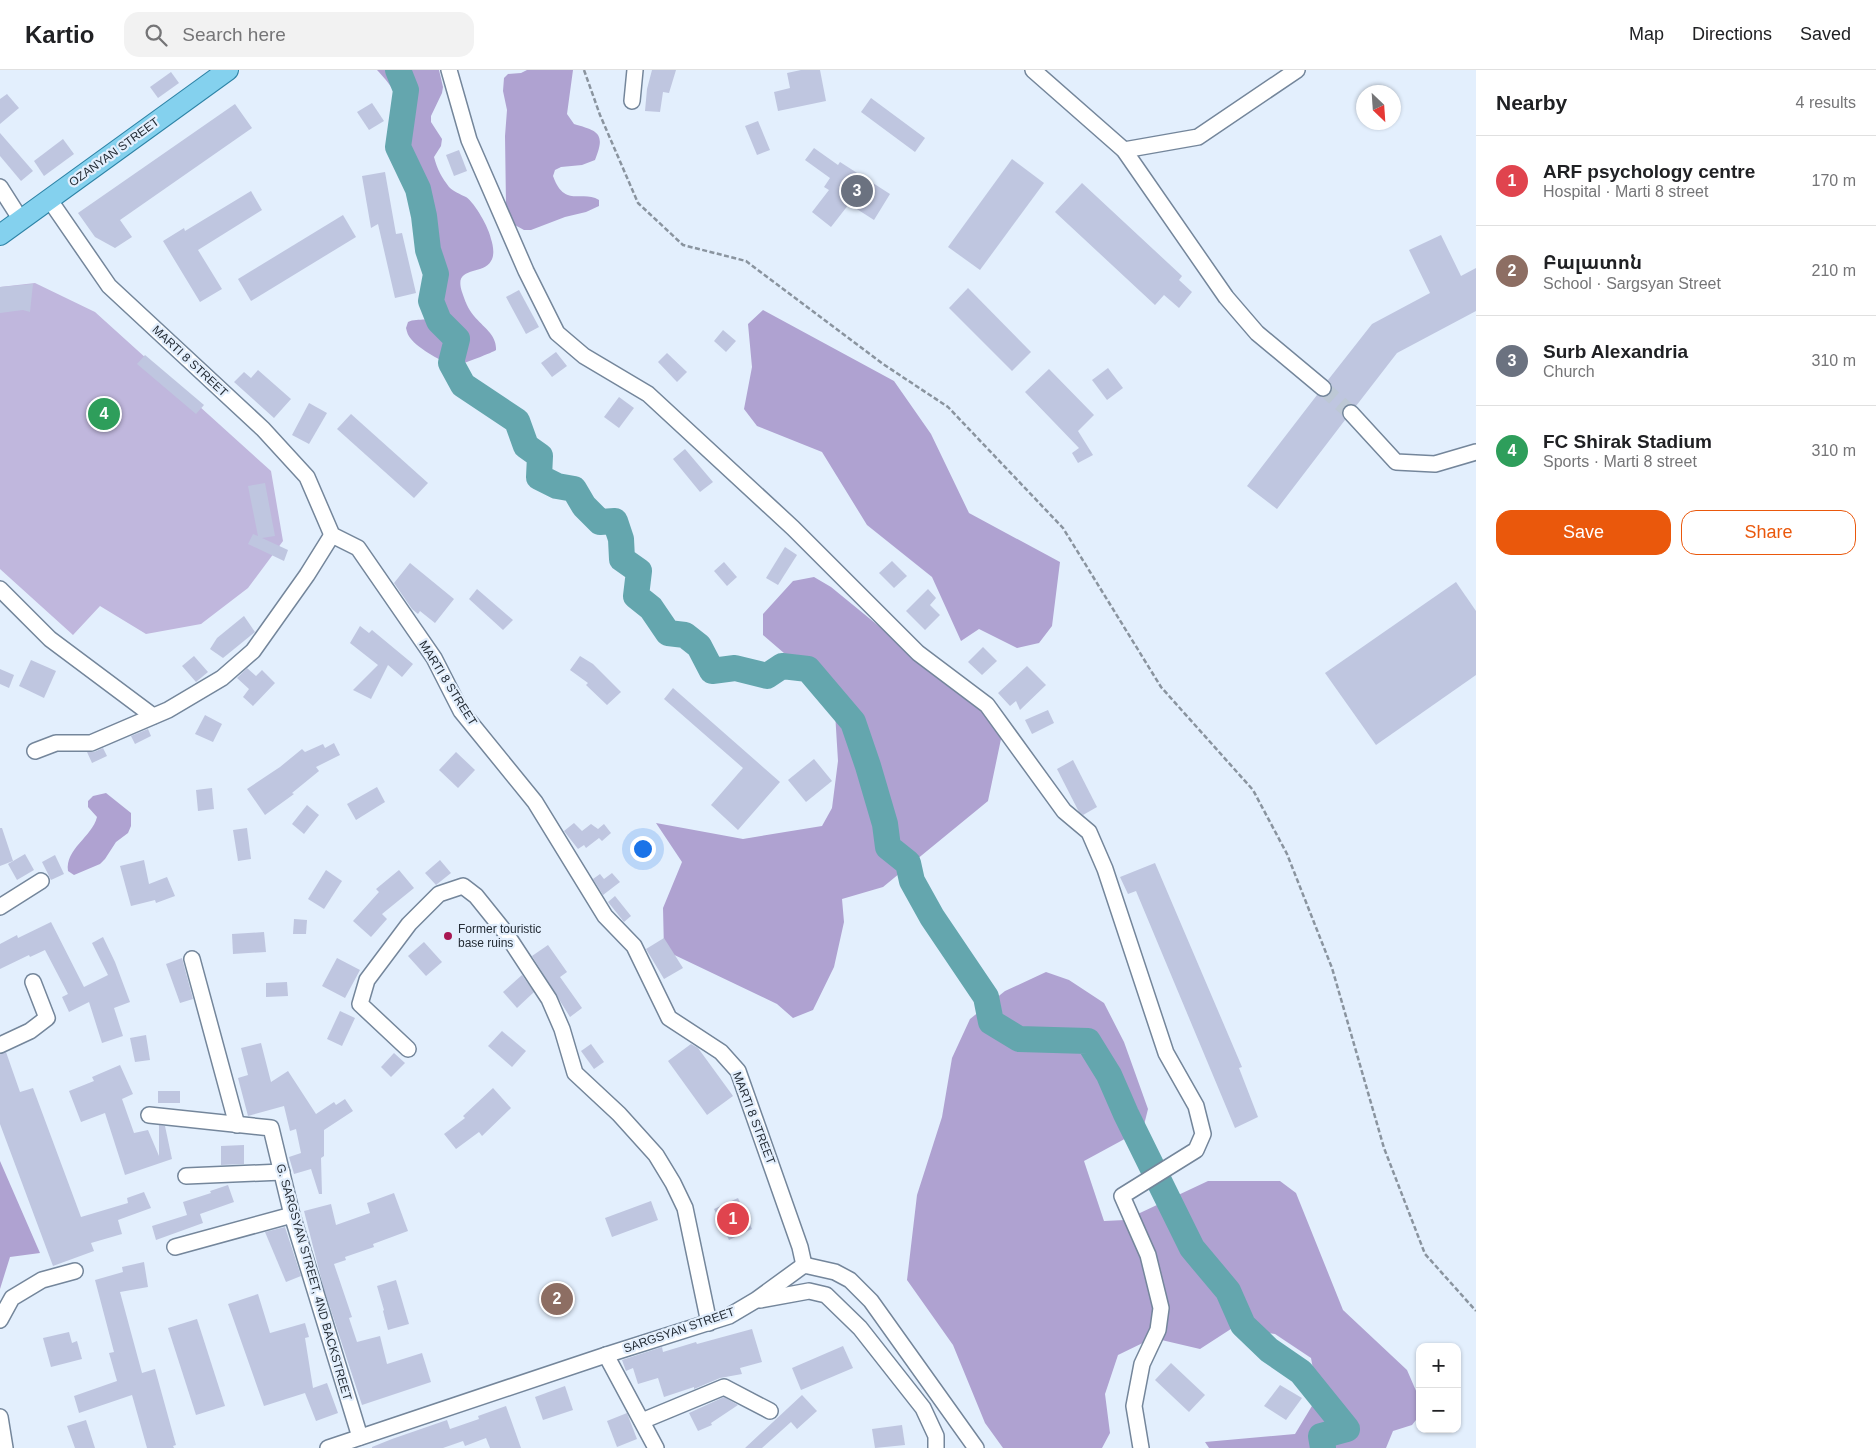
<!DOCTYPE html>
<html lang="en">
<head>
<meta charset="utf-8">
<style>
  body { margin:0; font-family:Helvetica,"Noto Sans Armenian",sans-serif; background:#f2f2f2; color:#202124 }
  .controls { position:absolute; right:15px; bottom:15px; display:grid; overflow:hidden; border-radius:10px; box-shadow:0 1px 4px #0004 }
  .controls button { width:45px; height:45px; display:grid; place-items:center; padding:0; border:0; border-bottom:1px solid #e0e0e0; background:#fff; color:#202124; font:25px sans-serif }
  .compass { position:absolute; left:1356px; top:15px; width:45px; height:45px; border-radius:50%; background:#fff; box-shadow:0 1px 4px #0004; rotate:155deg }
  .you { position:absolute; left:642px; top:778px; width:18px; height:18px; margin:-12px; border:4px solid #fff; border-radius:50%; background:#1a73e8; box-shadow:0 0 0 8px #1a73e833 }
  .badge { display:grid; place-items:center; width:32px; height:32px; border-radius:50%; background:#ea580c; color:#fff; font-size:16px; font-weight:700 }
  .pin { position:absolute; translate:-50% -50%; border:2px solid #fff; box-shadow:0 1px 5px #0006 }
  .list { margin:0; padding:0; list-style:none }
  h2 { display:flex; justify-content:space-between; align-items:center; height:65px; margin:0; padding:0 20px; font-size:21px }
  h2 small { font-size:16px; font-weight:400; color:#757577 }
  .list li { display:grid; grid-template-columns:32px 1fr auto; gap:15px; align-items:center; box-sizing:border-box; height:90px; padding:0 20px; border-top:1px solid #e0e0e0 }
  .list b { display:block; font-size:19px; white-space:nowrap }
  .list p { margin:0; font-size:16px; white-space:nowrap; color:#757577 }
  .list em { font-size:16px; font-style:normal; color:#757577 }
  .actions { display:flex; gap:10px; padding:15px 20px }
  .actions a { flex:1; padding:11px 0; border:1px solid #ea580c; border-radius:15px; text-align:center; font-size:18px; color:#ea580c }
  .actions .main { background:#ea580c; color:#fff }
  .icon { flex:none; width:28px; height:28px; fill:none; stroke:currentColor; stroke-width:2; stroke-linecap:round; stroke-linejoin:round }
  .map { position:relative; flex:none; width:1476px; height:1378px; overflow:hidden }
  header { display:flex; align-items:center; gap:30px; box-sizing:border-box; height:70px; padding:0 25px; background:#fff; border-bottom:1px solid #e0e0e0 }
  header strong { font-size:24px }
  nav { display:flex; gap:28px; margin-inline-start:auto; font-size:18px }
  .search { width:350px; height:45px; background:#f2f2f2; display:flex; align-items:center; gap:12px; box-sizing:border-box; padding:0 18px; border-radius:15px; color:#757577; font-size:19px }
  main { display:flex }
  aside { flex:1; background:#fff }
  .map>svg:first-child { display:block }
  .green { fill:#c0b7dd }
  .forest { fill:#afa2d1 }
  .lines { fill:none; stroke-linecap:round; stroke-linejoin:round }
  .river { stroke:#64a6ae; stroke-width:26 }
  .building { fill:#bfc6e0 }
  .minor-tunnel { stroke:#bdc8d5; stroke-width:15; stroke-dasharray:15 8; stroke-linecap:butt }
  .minor-casing { stroke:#74869b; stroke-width:18 }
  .major-casing { stroke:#2d83a6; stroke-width:22 }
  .path { stroke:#8a949f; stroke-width:2.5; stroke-dasharray:5 2.5; stroke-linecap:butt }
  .minor { stroke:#fff; stroke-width:15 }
  .major { stroke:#84d1ee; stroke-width:20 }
  .poi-dot { fill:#a81752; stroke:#e3effd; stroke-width:2 }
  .labels { text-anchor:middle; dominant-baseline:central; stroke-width:4.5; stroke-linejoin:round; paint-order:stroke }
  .street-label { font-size:12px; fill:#252d36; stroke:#e3effd }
  .poi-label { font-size:12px; fill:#252d36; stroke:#e3effd; text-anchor:start }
</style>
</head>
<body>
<header>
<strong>Kartio</strong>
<div class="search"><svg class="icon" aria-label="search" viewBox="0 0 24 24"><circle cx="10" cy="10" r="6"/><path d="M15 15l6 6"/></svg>Search here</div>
<nav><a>Map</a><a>Directions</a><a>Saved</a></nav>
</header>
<main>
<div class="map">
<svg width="1476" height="1378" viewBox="0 0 1476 1378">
  <rect width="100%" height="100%" fill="#e3effd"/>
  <polygon class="green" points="35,213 95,242 271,401 283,471 248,518 201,554 146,564 100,536 73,565 0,499 0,217"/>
  <g class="forest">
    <path d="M 377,0 L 439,0 L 443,17 L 442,23 L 431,46 L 431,52 L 442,69 L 441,76 L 434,87 C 437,99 442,108 449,117 C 454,122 460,124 466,127 C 475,133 489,158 491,169 C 493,175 495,185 491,191 C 483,206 453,195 462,222 C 465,231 468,239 474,246 C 483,257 497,265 496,280 C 494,282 458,296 456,295 C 444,294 418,278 411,269 C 408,266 407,262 406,258 L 408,252 C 418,247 434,254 437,240 C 439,232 435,222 435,214 C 434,191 432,168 424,146 C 418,129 403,113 400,95 C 399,89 401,82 401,76 C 401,67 402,58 402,50 C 404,30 389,13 377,0 Z"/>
    <path d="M 527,0 L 573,0 L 567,44 L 574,54 C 598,61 606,63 595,90 L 582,95 L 561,97 L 555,100 L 553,106 C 565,139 582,119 599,130 L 599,136 L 586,142 L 565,147 L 531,160 L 524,160 L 513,154 L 506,135 L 505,66 L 507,40 L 503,21 L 504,8 L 508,4 L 521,3 Z"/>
    <polygon points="763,240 894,311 931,364 969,443 1060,492 1052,556 1039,573 1017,578 979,559 961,571 932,507 867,455 822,382 757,356 744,339 752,297 748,254"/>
    <polygon points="814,507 831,517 995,651 1001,669 988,731 883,817 842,829 844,852 834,897 813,940 793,948 777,934 664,880 663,838 682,792 656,753 743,769 822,756 832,738 838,691 834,626 763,565 763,544 793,511"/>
    <path d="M 106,723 L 131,743 L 131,756 L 128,763 L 116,772 L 105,789 L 100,794 L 74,805 L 68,801 C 65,779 92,767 97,747 L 88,737 L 88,731 L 93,726 Z"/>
    <polygon points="1046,902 1069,910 1104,933 1124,972 1148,1039 1143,1059 1084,1091 1104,1151 1125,1150 1208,1111 1280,1111 1296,1123 1343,1240 1407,1300 1420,1330 1420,1345 1412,1355 1393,1361 1386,1378 1209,1378 1205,1372 1295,1364 1318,1326 1311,1288 1275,1264 1234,1257 1200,1279 1153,1268 1118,1285 1105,1324 1110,1363 1102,1378 1003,1378 985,1353 953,1275 907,1210 917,1125 942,1047 952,988 970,949 1005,921"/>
    <polygon points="0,1091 40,1183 10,1187 0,1219"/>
  </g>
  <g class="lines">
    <polyline class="river" points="398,0 406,20 398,77 418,119 424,146 428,180 436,204 431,231 439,251 457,269 451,293 463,315 517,351 526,376 540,386 539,407 557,416 574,419 584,436 600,452 615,451 621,469 622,489 639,501 636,526 651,538 668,563 685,565 699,576 712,601 735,598 767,606 782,596 808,599 853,652 868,696 885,754 888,777 908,793 912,811 932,847 986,927 991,952 1019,969 1088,971 1109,1005 1126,1044 1192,1178 1228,1221 1243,1255 1269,1280 1301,1302 1347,1359 1321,1366 1323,1378"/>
  </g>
  <g class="building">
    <polygon points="652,0 676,0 669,23 663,22 660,42 645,41 647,19"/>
    <polygon points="801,0 820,0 826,31 778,41 774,22 790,18 787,3"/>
    <polygon points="171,2 179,13 158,28 150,17"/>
    <polygon points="7,24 19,38 0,54 0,29"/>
    <polygon points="871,28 925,68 915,82 861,42"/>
    <polygon points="372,33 384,51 369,60 357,42"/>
    <polygon points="235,34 252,58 120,150 132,167 115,178 95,167 78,143"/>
    <polygon points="758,51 770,80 757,85 745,56"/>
    <polygon points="0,63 33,101 21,111 0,86"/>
    <polygon points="63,69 74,84 44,106 34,91"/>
    <polygon points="814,78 838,95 840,92 890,124 874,150 849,134 831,157 812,142 829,120 824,117 830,108 805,90"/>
    <polygon points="459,80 467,101 454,106 446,85"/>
    <polygon points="1012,89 1044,113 980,200 948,177"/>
    <polygon points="385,102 396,164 402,163 416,223 395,228 378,154 371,158 362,106"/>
    <polygon points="1082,113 1182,206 1179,210 1192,222 1179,238 1164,225 1155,235 1055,142"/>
    <polygon points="251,121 262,140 198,180 222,219 200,232 163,171 184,158 185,161"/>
    <polygon points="343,145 356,167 251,231 238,209"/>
    <polygon points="1441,165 1461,206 1476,198 1476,241 1397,283 1356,336 1349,334 1344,336 1342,345 1345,350 1277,439 1247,416 1317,325 1326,327 1330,324 1332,315 1328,310 1372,254 1430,223 1409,180"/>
    <polygon points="33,214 30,242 23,240 0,243 0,217"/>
    <polygon points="968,218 1031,282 1012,301 949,238"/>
    <polygon points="519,220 539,257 526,264 506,227"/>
    <polygon points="723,260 736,271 726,282 714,271"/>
    <polygon points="556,282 567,296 552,307 541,293"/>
    <polygon points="667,283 687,302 677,312 658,292"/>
    <polygon points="145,285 204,335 196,344 137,294"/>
    <polygon points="1108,298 1123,318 1107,330 1092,310"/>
    <polygon points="1049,299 1094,345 1078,361 1093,385 1078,393 1072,383 1079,378 1025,322"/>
    <polygon points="258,300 291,329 274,348 234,312 244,302 251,308"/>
    <polygon points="619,327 634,338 619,358 604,347"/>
    <polygon points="309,333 327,343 309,374 292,365"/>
    <polygon points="351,344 428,413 414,428 337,359"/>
    <polygon points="685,379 713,412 700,422 673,389"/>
    <polygon points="265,413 275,466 262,468 288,480 284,491 248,474 253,464 258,466 248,416"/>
    <polygon points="785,477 797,485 778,515 766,508"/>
    <polygon points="892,491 907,506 894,518 879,503"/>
    <polygon points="724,492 737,507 727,516 714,501"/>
    <polygon points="410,493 454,529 435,553 420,541 418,544 412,539 394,513"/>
    <polygon points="1456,512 1476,541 1476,605 1376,675 1325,603"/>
    <polygon points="477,519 513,550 503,560 469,529"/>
    <polygon points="928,519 936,528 930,535 940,545 925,560 906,541"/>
    <polygon points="244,546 255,562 223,588 210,579 217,568"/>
    <polygon points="360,556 369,563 372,560 413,594 402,607 388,595 371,629 353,620 378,595 350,573"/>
    <polygon points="983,577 997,591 982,605 968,592"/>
    <polygon points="194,586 208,602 196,612 182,596"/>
    <polygon points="580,586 593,594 621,622 607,635 586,615 588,613 570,600"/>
    <polygon points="31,590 56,601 44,628 19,616"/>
    <polygon points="1027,596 1046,615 1020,640 1016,631 1010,636 998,623"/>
    <polygon points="247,598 256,606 262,600 275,613 253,636 243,627 249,619 237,608"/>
    <polygon points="0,599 14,605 9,618 0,614"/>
    <polygon points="673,618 780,712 738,760 711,735 743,698 664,629"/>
    <polygon points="1048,640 1054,653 1032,664 1025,650"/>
    <polygon points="205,645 222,654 213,672 195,664"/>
    <polygon points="148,659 151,666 135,674 131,666"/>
    <polygon points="334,673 340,685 316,697 319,701 292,723 294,724 265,745 247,719 280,697 302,679 305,682 323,674 325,678"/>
    <polygon points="103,678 107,686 92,693 87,682 94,682"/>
    <polygon points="456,682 475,700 458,718 439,700"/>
    <polygon points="814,689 832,711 806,732 788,710"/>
    <polygon points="1073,690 1097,737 1083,745 1079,742 1057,699"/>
    <polygon points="377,717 385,732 356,750 347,734"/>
    <polygon points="212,718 214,739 198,741 196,720"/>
    <polygon points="307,735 319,745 304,764 292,754"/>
    <polygon points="574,753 582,761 591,754 598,759 604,754 611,763 602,771 599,768 586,778 584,775 578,779 564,761"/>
    <polygon points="0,758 2,758 13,791 0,796"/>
    <polygon points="247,758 251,789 238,791 233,760"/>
    <polygon points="25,784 34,800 17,810 8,794"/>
    <polygon points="55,785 64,804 51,810 42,792"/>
    <polygon points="144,790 149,814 167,807 175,826 156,833 155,830 131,836 120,796"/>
    <polygon points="440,790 451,803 436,815 425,803"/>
    <polygon points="1155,793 1242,997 1239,998 1258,1047 1235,1058 1136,821 1128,824 1120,807"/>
    <polygon points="326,800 342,811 324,839 308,829"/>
    <polygon points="399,800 414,818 382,844 387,849 371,867 353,851 379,822 376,819"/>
    <polygon points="612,803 620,812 603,825 593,809 600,804 604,809"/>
    <polygon points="615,826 631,846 624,852 608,832"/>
    <polygon points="294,849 307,850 306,864 293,864"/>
    <polygon points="51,852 84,917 108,905 92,873 103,867 115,892 130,932 114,938 123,966 102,973 89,932 69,942 62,927 68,924 45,880 30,887 29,885 0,899 0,874 17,865 18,868"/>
    <polygon points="264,862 266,882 233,884 232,864"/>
    <polygon points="664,868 683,898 664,909 646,879"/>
    <polygon points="424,872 442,892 426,906 408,886"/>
    <polygon points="548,875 567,902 560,907 582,938 570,947 532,886"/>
    <polygon points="182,888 193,929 180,933 166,894"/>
    <polygon points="337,888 360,900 345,928 322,916"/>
    <polygon points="522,905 534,922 517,938 503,922"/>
    <polygon points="287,912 288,926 266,927 266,913"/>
    <polygon points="340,941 355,948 342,976 327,969"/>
    <polygon points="502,961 526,981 512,997 488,976"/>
    <polygon points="146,965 150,990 135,992 130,968"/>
    <polygon points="261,973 271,1012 288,1001 316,1044 334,1032 336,1035 345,1029 353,1041 324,1060 324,1086 321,1088 322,1124 319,1124 311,1099 294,1104 289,1087 301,1083 296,1059 290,1061 284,1036 248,1046 238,1008 248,1005 241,978"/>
    <polygon points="591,974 604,992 594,999 581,981"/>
    <polygon points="691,974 698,978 733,1026 707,1045 668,991"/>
    <polygon points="6,982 20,1022 33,1018 81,1147 128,1133 127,1128 144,1122 151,1138 118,1150 122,1164 91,1173 94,1181 53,1196 0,1054 0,984"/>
    <polygon points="394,983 405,993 391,1007 381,997"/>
    <polygon points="120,995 133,1024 122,1029 134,1063 148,1060 159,1086 159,1055 165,1056 172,1089 125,1105 105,1043 81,1052 69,1021 94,1011 92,1007"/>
    <polygon points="493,1018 511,1038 482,1066 479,1062 456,1079 444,1064 465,1048 463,1046"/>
    <rect x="158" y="1021" width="22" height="12"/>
    <polygon points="244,1075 244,1094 221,1095 221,1076"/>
    <polygon points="228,1115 234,1132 200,1144 203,1153 156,1170 152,1156 187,1145 183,1132 211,1123 210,1121"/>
    <polygon points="394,1123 408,1161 373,1174 374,1177 345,1187 346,1190 334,1194 352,1247 349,1248 357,1272 380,1266 387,1294 422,1283 431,1312 362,1335 323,1216 304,1141 331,1134 336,1155 370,1143 367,1133"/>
    <polygon points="738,1128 752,1159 729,1170 714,1139"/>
    <polygon points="651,1131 658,1150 612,1167 605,1148"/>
    <polygon points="285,1157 301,1206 286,1212 265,1162"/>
    <polygon points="144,1192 148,1217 120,1222 142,1303 155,1299 176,1375 173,1376 174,1378 147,1378 132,1325 79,1343 74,1326 117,1311 109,1283 114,1282 95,1210 123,1202 122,1197"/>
    <polygon points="396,1210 409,1254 388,1260 383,1241 384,1240 377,1216"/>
    <polygon points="258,1224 270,1263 305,1253 309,1267 305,1268 313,1318 327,1313 338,1343 316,1351 305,1323 264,1336 228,1234"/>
    <polygon points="197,1249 225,1336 196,1345 168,1258"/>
    <polygon points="752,1259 762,1292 740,1298 742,1304 720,1308 694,1319 694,1317 664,1327 658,1308 638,1314 633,1298 626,1301 622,1290 662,1277 663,1282 696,1272 697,1274"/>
    <polygon points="69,1262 72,1273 77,1271 82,1289 51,1297 43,1268"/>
    <polygon points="843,1276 853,1298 801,1320 792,1298"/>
    <polygon points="1171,1293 1205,1325 1189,1342 1155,1310"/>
    <polygon points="1280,1315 1302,1328 1286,1350 1264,1336"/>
    <polygon points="565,1316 573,1340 543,1350 535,1327"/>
    <polygon points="802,1325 817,1341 797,1359 791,1352 762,1378 745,1378"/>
    <polygon points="724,1327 738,1335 711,1353 712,1355 698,1361 689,1343"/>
    <polygon points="506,1336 521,1378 490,1378 486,1368 465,1376 463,1371 443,1378 372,1378 372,1377 392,1369 447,1350 450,1359 479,1349 478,1346"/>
    <polygon points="627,1343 637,1369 617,1377 607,1351"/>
    <polygon points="86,1350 95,1378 75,1378 67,1356"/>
    <polygon points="902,1355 905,1375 875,1378 872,1359"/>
  </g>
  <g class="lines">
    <polyline class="minor-tunnel" points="1323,318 1351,343"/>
    <defs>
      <g id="minor">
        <polyline points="449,0 469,70 526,201 557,263 584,286 648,324 793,458 918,583 987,635 1064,741 1089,762 1105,799 1166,983 1196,1036 1203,1064 1196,1080 1122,1126 1148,1185 1161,1238 1158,1260 1142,1294 1134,1336 1141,1378"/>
        <polyline points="1033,0 1124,80 1226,227 1257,263 1323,318"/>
        <polyline points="632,31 635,0"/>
        <polyline points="1124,80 1198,67 1297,0"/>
        <polyline points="0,117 21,150"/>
        <polyline points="49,129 109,216 263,359 307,407 332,465 358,478 434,588 461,641 535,732 605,846 634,876 669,948 721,982 738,1001 800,1177 804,1195"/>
        <polyline points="1351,343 1396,392 1435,394 1476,382"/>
        <polyline points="0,519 50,569 153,646"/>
        <polyline points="35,681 56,673 91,673 168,640 222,608 253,581 307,505 332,465"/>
        <polyline points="0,837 41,811"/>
        <polyline points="192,889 237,1055"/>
        <polyline points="0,975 30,961 47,948 33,912"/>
        <polyline points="408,979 360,934 367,910 409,854 439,824 463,816 476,826 505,862 549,929 562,959 575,1003 619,1044 656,1085 673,1113 685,1138 709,1253"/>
        <polyline points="149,1045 271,1058 292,1145 360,1367"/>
        <polyline points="186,1106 282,1102"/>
        <polyline points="175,1177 292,1145"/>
        <polyline points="760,1230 809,1221 826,1225 860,1258 923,1338 936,1366 936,1378"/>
        <polyline points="0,1250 12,1228 42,1210 75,1201"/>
        <polyline points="606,1285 656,1378"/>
        <polyline points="0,1347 5,1378"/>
        <polyline points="642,1351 724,1317 770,1341"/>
        <polyline points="328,1378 606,1285 729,1246 756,1230 804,1195 835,1202 850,1210 871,1231 976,1378"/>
      </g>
      <polyline id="major" points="0,165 228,0"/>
    </defs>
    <use href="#minor" class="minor-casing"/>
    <use href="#major" class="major-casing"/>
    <polyline class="path" points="584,0 600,45 638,133 683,175 746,191 883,294 948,337 1063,458 1161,617 1253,720 1287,784 1332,898 1384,1078 1425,1184 1476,1241"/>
    <use href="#minor" class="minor"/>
    <use href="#major" class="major"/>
  </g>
  <circle class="poi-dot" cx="448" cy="866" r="5"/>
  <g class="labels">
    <g class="street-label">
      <text transform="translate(114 82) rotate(-36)">OZANYAN STREET</text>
      <text transform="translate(190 291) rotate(43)">MARTI 8 STREET</text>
      <text transform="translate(448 613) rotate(58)">MARTI 8 STREET</text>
      <text transform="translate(754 1048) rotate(69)">MARTI 8 STREET</text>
      <text transform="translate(314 1212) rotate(74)">G. SARGSYAN STREET, 4ND BACKSTREET</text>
      <text transform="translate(679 1260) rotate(-19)">SARGSYAN STREET</text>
    </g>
    <g class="poi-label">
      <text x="458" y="859">Former touristic<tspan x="458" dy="14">base ruins</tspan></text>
    </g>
  </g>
</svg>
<div class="controls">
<button>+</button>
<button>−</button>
</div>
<svg class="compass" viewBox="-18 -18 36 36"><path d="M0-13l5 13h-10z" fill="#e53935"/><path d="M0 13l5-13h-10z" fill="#757577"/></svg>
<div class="you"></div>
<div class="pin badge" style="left:733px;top:1149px;background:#e0444e">1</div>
<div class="pin badge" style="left:557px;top:1229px;background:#8d6e63">2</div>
<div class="pin badge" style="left:857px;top:121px;background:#6b7280">3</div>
<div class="pin badge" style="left:104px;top:344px;background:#2e9e5b">4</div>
</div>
<aside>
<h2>Nearby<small>4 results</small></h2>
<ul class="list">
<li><span class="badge" style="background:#e0444e">1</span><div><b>ARF psychology centre</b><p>Hospital · Marti 8 street</p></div><em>170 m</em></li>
<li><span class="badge" style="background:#8d6e63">2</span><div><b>Բալատոն</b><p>School · Sargsyan Street</p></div><em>210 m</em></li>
<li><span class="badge" style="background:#6b7280">3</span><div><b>Surb Alexandria</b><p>Church</p></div><em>310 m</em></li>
<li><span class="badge" style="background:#2e9e5b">4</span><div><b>FC Shirak Stadium</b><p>Sports · Marti 8 street</p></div><em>310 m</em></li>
</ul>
<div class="actions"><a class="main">Save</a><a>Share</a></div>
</aside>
</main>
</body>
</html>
